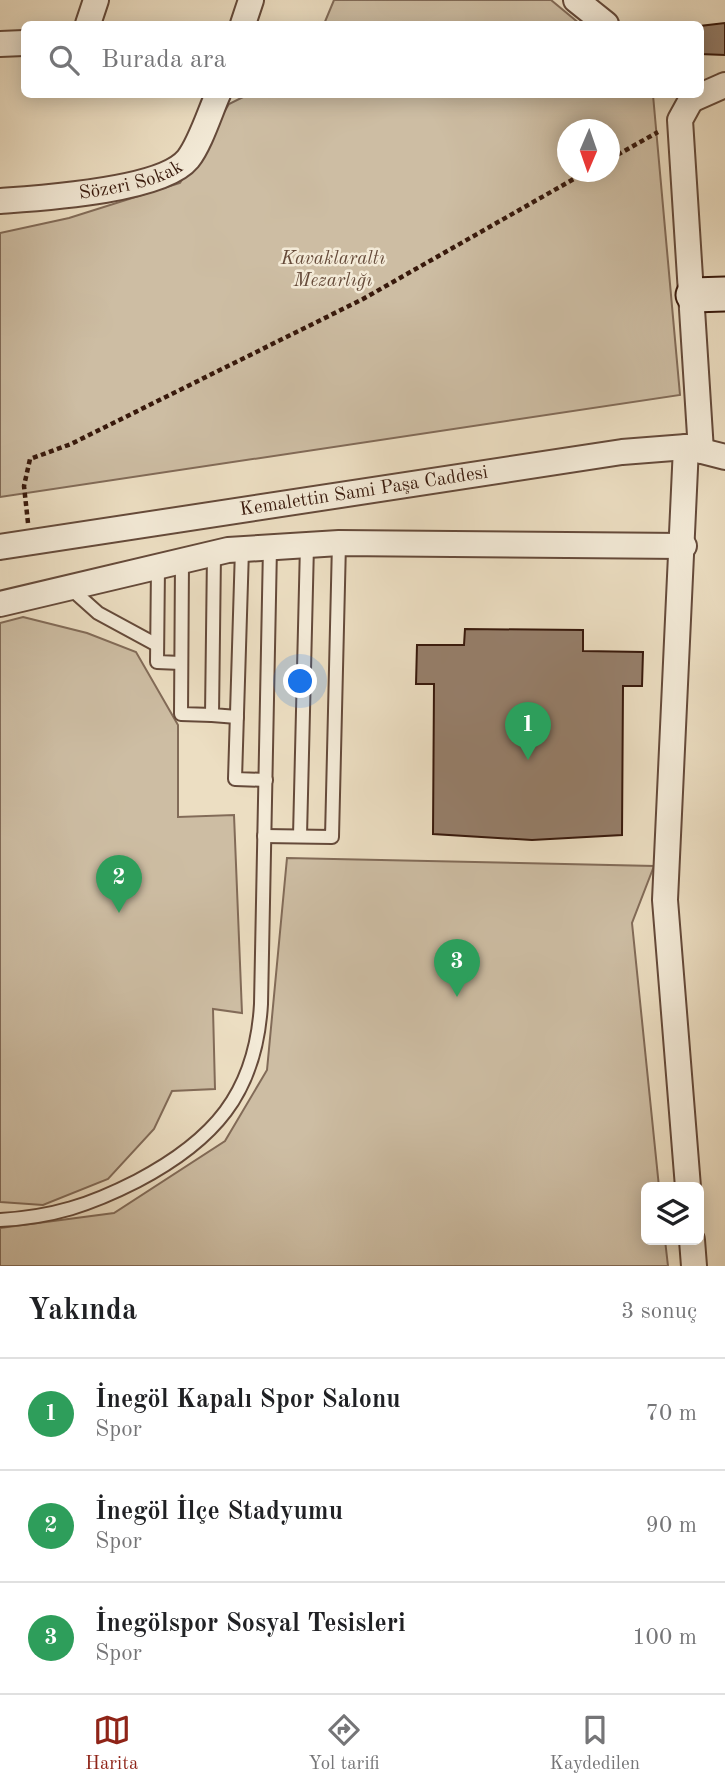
<!DOCTYPE html>
<html lang="tr">
<head>
<meta charset="utf-8">
<style>
  body { margin:0; font-family:"Old Standard TT",serif; background:#f6f6f6; color:#202124 }
  .controls { position:absolute; right:21px; bottom:21px; display:grid; overflow:hidden; border-radius:10px; box-shadow:0 4px 18px #0003 }
  .controls button { width:63px; height:63px; display:grid; place-items:center; padding:0; border:0; border-bottom:2px solid #e0e0e0; background:#fff; color:#202124; font:35px sans-serif }
  .compass { position:absolute; left:557px; top:119px; width:63px; height:63px; border-radius:50%; background:#fff; box-shadow:0 4px 18px #0003; rotate:182deg }
  .you { position:absolute; left:301px; top:682px; width:24px; height:24px; margin:-18px; border:5px solid #fff; border-radius:50%; background:#1a73e8; box-shadow:0 0 0 10px #1a73e833 }
  .badge { display:grid; place-items:center; width:46px; height:46px; border-radius:50%; background:#8f2418; color:#fff; font-size:23px; font-weight:700 }
  .pin { position:absolute; translate:-50% -58px; filter:drop-shadow(0 2px 4px #0008) }
  .pin::after { content:''; position:absolute; top:37px; width:24px; height:21px; background:inherit; clip-path:polygon(0 0,100% 0,50% 100%) }
  .list { margin:0; padding:0; list-style:none }
  h2 { display:flex; justify-content:space-between; align-items:center; height:91px; margin:0; padding:0 28px; font-size:30px }
  h2 small { font-size:23px; font-weight:400; color:#757577 }
  .list li { display:grid; grid-template-columns:46px 1fr auto; gap:21px; align-items:center; box-sizing:border-box; height:112px; padding:0 28px; border-top:2px solid #e0e0e0 }
  .list b { display:block; font-size:26px; white-space:nowrap }
  .list p { margin:0; font-size:23px; white-space:nowrap; color:#757577 }
  .list em { font-size:23px; font-style:normal; color:#757577 }
  .icon { flex:none; width:38px; height:38px; fill:none; stroke:currentColor; stroke-width:2; stroke-linecap:round; stroke-linejoin:round }
  .map { position:relative; flex:none; width:725px; height:1266px; overflow:hidden }
  .search { position:absolute; background:#fff; box-shadow:0 4px 18px #0003; left:21px; right:21px; top:21px; height:77px; display:flex; align-items:center; gap:18px; box-sizing:border-box; padding:0 24px; border-radius:10px; color:#757577; font-size:26px }
  .sheet { height:427px; background:#fff }
  nav { display:flex; justify-content:space-around; align-items:center; box-sizing:border-box; height:98px; border-top:2px solid #e0e0e0; background:#fff; font-size:19px; color:#757577 }
  nav a { display:grid; justify-items:center; gap:4px }
  nav .on { color:#8f2418 }
  .map>svg:first-child { display:block }
  .green { fill:#cdbda3; stroke:#826b58; stroke-width:2; fill-rule:evenodd }
  .building { fill:#967f6b; stroke:#38190c; stroke-width:2 }
  .lines { fill:none; stroke-linecap:round; stroke-linejoin:round }
  .lane-casing { stroke:#654a3a; stroke-width:16 }
  .street-casing { stroke:#654a3a; stroke-width:28 }
  .secondary-casing { stroke:#38190c; stroke-width:37 }
  .path { stroke:#38190c; stroke-width:4.5; stroke-dasharray:5 3.5; stroke-linecap:butt }
  .lane { stroke:#f3ead7; stroke-width:12 }
  .street { stroke:#f3ead7; stroke-width:24 }
  .secondary { stroke:#f3ead7; stroke-width:33 }
  .labels { text-anchor:middle; dominant-baseline:central; stroke-width:5; stroke-linejoin:round; paint-order:stroke }
  .street-label { font-size:19px; fill:#38190c; stroke:#f3ead7 }
  .park-label { font-size:19px; font-style:italic; fill:#654a39; stroke:#f3ead7 }
</style>
</head>
<body>
<div class="map">
<svg width="725" height="1266" viewBox="0 0 725 1266">
  <rect width="100%" height="100%" fill="#ecdec2"/>
  <filter id="stains"><feTurbulence type="fractalNoise" baseFrequency=".00286" numOctaves="4"/><feColorMatrix values="0 0 0 0 .2 0 0 0 0 .09 0 0 0 0 .02 0 0 0 .5 -.17"/></filter>
  <radialGradient id="worn" r=".72"><stop offset=".6" stop-color="#630" stop-opacity="0"/><stop offset="1" stop-color="#630" stop-opacity=".3"/></radialGradient>
  <g class="green">
    <polygon points="334,0 551,0 580,24 324,24"/>
    <path d="M 247,95 L 653,95 L 680,395 L 0,497 L 0,233 L 69,218 L 180,183 L 229,104 ZM 568,130 L 610,130 L 610,172 L 568,172 Z"/>
    <polygon points="23,617 87,633 136,652 178,725 178,817 234,815 242,1013 213,1009 215,1089 172,1091 154,1129 108,1179 43,1205 0,1202 0,623"/>
    <polygon points="287,858 654,866 632,923 659,1187 646,1187 646,1240 665,1240 668,1266 0,1266 0,1228 114,1213 225,1141 267,1070"/>
  </g>
  <g class="building">
    <polygon points="725,23 725,55 700,54 700,26"/>
    <polygon points="465,629 583,630 583,651 643,652 642,686 623,686 622,835 532,840 433,834 434,684 416,684 417,645 464,645"/>
  </g>
  <g class="lines">
    <defs>
      <g id="lane">
        <polyline points="242,549 235,779 266,780"/>
        <polyline points="214,553 212,715 237,717"/>
        <polyline points="182,561 181,714 212,715"/>
        <polyline points="158,567 157,662 181,663"/>
        <polyline points="70,588 98,613 157,645"/>
        <polyline points="264,836 332,837 339,543"/>
        <polyline points="300,836 307,545"/>
        <path d="M 0,1220 C 53,1217 90,1205 137,1181 C 213,1141 256,1094 261,1004 L 270,547"/>
      </g>
      <g id="street">
        <polyline points="576,0 606,24"/>
        <polyline points="88,24 96,0"/>
        <polyline points="243,24 251,0"/>
        <polyline points="0,44 24,43"/>
        <polyline points="691,100 680,120 701,451"/>
        <polyline points="691,100 725,85"/>
        <path id="s1" d="M 0,201 C 41,198 162,191 188,159 C 200,144 210,112 218,94"/>
        <polyline points="686,447 665,900 688,1187"/>
        <path id="s2" d="M 0,547 L 622,452 L 686,447 L 725,457"/>
        <polyline points="0,604 228,550 339,543 684,546"/>
        <polyline points="692,1240 694,1266"/>
      </g>
      <polyline id="secondary" points="693,295 725,294"/>
    </defs>
    <use href="#lane" class="lane-casing"/>
    <use href="#street" class="street-casing"/>
    <use href="#secondary" class="secondary-casing"/>
    <g class="path">
      <polyline points="610,159 658,132"/>
      <polyline points="28,523 24,486 30,459 71,444 363,299 586,172"/>
    </g>
    <use href="#lane" class="lane"/>
    <use href="#street" class="street"/>
    <use href="#secondary" class="secondary"/>
  </g>
  <g class="labels">
    <g class="street-label">
      <text stroke="none"><textPath href="#s1" startOffset="133">Sözeri Sokak</textPath></text>
      <text stroke="none"><textPath href="#s2" startOffset="368">Kemalettin Sami Paşa Caddesi</textPath></text>
    </g>
    <g class="park-label">
      <text x="333" y="259">Kavaklaraltı<tspan x="333" dy="22">Mezarlığı</tspan></text>
    </g>
  </g>
  <rect width="100%" height="100%" filter="url(#stains)"/>
  <rect width="100%" height="100%" fill="url(#worn)"/>
</svg>
<div class="controls">
<button><svg class="icon" aria-label="layers" viewBox="0 0 24 24"><path d="M12 4l9 5-9 5-9-5zM3 14l9 5 9-5"/></svg></button>
</div>
<svg class="compass" viewBox="-18 -18 36 36"><path d="M0-13l5 13h-10z" fill="#e53935"/><path d="M0 13l5-13h-10z" fill="#757577"/></svg>
<div class="you"></div>
<div class="pin badge" style="left:528px;top:760px;background:#2e9e5b">1</div>
<div class="pin badge" style="left:119px;top:913px;background:#2e9e5b">2</div>
<div class="pin badge" style="left:457px;top:997px;background:#2e9e5b">3</div>
<div class="search"><svg class="icon" aria-label="search" viewBox="0 0 24 24"><circle cx="10" cy="10" r="6"/><path d="M15 15l6 6"/></svg>Burada ara</div>
</div>
<section class="sheet">
<h2>Yakında<small>3 sonuç</small></h2>
<ul class="list">
<li><span class="badge" style="background:#2e9e5b">1</span><div><b>İnegöl Kapalı Spor Salonu</b><p>Spor</p></div><em>70 m</em></li>
<li><span class="badge" style="background:#2e9e5b">2</span><div><b>İnegöl İlçe Stadyumu</b><p>Spor</p></div><em>90 m</em></li>
<li><span class="badge" style="background:#2e9e5b">3</span><div><b>İnegölspor Sosyal Tesisleri</b><p>Spor</p></div><em>100 m</em></li>
</ul>
</section>
<nav>
<a class="on"><svg class="icon" aria-label="map" viewBox="0 0 24 24"><path d="M3 6l6-2 6 2 6-2v14l-6 2-6-2-6 2zM9 4v14M15 6v14"/></svg>Harita</a>
<a><svg class="icon" aria-label="directions" viewBox="0 0 24 24"><path d="M12 3l9 9-9 9-9-9zM9 14v-3h6M13 9l2 2-2 2"/></svg>Yol tarifi</a>
<a><svg class="icon" aria-label="saved" viewBox="0 0 24 24"><path d="M7 4h10v16l-5-4-5 4z"/></svg>Kaydedilen</a>
</nav>
</body>
</html>
